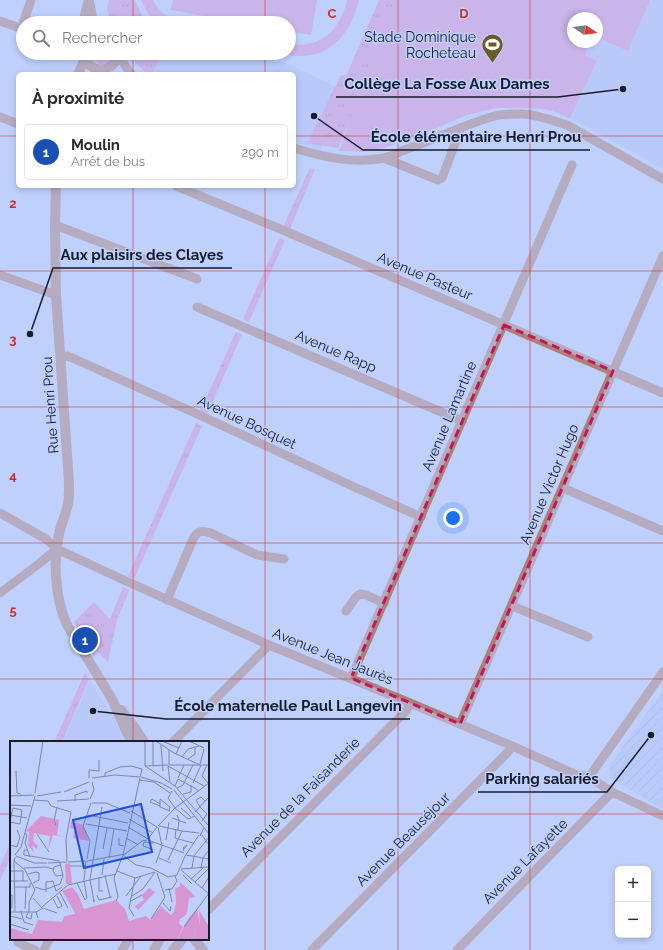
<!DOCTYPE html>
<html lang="fr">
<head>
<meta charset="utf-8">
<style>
  body { margin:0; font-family:Raleway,sans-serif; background:#f7f7f7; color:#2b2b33 }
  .controls { position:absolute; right:12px; bottom:12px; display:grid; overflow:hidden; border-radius:6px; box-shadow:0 2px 6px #0003 }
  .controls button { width:36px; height:36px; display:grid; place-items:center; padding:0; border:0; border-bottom:1px solid #e1e1e2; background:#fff; color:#2b2b33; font:20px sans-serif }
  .compass { position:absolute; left:567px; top:12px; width:36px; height:36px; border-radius:50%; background:#fff; box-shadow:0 2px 6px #0003; rotate:103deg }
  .you { position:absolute; left:453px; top:518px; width:14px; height:14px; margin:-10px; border:3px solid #fff; border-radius:50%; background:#1a73e8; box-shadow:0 0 0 6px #1a73e833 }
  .badge { display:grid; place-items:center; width:26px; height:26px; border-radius:50%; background:#1a73e8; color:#fff; font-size:13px; font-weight:700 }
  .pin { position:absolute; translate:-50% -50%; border:2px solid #fff; box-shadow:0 1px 4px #0006 }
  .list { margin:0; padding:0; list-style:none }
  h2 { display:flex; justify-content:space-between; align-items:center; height:52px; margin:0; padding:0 16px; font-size:17px }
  h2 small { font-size:13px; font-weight:400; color:#7c7c81 }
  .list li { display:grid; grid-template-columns:26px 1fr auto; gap:12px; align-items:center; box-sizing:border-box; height:56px; margin:0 8px 8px; padding:0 8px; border:1px solid #e1e1e2; border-radius:6px }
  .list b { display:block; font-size:15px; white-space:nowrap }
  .list p { margin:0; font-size:13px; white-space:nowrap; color:#7c7c81 }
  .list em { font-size:13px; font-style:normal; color:#7c7c81 }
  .icon { flex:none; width:22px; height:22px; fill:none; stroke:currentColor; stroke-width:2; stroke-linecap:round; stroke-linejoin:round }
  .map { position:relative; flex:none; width:663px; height:950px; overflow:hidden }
  .search { position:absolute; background:#fff; box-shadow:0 2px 6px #0003; left:16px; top:16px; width:280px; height:44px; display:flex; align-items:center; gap:10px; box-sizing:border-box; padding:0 14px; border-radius:22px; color:#7c7c81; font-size:15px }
  .panel { position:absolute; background:#fff; box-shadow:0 2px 6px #0003; left:16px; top:72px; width:280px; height:116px; border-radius:6px }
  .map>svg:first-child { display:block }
  .built { fill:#b2c4f7 }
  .industrial { fill:url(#industrial-furrows) }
  .grass { fill:url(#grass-tufts) }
  .pitch { fill:#d895d2 }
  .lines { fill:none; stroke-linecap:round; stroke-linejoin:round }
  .minor { stroke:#ac817a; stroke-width:9 }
  .tertiary { stroke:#ac817a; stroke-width:10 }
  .marked { fill:none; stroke:#c2185b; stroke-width:3; stroke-dasharray:8 5; stroke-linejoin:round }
  .grid { fill:none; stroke:#d62828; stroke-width:1; stroke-opacity:0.55 }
  .labels { text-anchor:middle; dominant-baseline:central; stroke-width:3; stroke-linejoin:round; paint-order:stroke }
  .poi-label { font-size:14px; fill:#161c2c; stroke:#bfd0fd; text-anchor:end }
  .street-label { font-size:14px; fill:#161c2c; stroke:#bfd0fd }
  .inset-road { fill:none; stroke:#7b88a9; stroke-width:1 }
  .view { fill:#1d4ed8; fill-opacity:0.15; stroke:#1d4ed8; stroke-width:2 }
  .inset-edge { fill:none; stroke:#161c2c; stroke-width:2 }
  .grid-label { font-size:13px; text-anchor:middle; font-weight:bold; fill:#d62828; stroke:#bfd0fd; stroke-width:3; stroke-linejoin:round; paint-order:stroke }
  .leader { fill:none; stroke:#161c2c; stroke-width:1.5 }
  .callout-dot { fill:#161c2c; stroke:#bfd0fd; stroke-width:1.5 }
  .callout-label { font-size:15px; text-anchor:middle; font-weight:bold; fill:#161c2c; stroke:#bfd0fd; stroke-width:3; stroke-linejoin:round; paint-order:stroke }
</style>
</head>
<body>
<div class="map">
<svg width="663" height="950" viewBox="0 0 663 950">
  <defs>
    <pattern id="industrial-furrows" width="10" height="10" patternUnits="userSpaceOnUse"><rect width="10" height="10" fill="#b2c4f7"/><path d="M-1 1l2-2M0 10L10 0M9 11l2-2" fill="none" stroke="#98a8d4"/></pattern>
    <pattern id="grass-tufts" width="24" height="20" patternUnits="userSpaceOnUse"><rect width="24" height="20" fill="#d895d2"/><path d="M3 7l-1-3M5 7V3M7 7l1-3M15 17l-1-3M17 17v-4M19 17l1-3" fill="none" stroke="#ae79ab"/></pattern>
  </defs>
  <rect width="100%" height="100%" fill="#bfd0fd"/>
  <g class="built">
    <polygon points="650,0 663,0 663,169 570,118 597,61 585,55 590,42 597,42 597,38 628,51"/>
    <polygon points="164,53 236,53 286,63 346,91 320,150 294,142 294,74 152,74"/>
    <polygon points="90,680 128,742 63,742"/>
  </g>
  <polygon class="industrial" points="663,690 663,809 610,778 610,765"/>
  <g class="grass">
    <path d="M 109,0 L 135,0 L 142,15 L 149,23 L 111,23 C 108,15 106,9 109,0 Z"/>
    <polygon points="379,0 401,0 338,148 307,143 341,75 346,76"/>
    <path d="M 91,53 L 112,53 C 111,68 92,68 91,53 Z"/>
    <polygon points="129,53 164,53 152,74 147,74 137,64"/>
    <polygon points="310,168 315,169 290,229 283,227"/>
    <polygon points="279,238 285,240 249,322 243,319"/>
    <polygon points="236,332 242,334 207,415 200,412"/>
    <polygon points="196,423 202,426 134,579 128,576"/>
    <polygon points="123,587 129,591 117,620 108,662 96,650 94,656 74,622 94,602 110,619"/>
    <polygon points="85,673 89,679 62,742 54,742"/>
    <polygon points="11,841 11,856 0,881 0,866"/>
  </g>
  <g class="pitch">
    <path d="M 141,0 L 153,0 C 159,11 167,18 178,23 L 157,23 L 147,12 Z"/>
    <polygon points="173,0 317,0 311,35 289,31 289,23 243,23 171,10"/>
    <path d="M 347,0 L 359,0 C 352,30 333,57 299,56 C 292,56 285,54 278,53 L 289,53 L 289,44 C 321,49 341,29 347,0 Z"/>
    <polygon points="398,0 650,0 628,51 597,38 597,18 573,18 573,42 590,42 585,55 597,61 570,118 552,111 542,109 524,108 496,108 467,115 420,135 384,148 362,152 339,151 370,61"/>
  </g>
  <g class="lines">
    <g class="minor">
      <polyline points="0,21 23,29"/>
      <polyline points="23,23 31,0"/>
      <polyline points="118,55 131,74"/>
      <polyline points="0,117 18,124"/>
      <path d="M 294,148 C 323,157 353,164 384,158 C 391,156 399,152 407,149 C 436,139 465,124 495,116 C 503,114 514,114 522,114 C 535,114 554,121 567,125 L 663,179"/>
      <polyline points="384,158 438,180 442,178 461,128"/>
      <polyline points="176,186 278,228 663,393"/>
      <polyline points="55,225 197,279"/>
      <polyline points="0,275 56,295"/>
      <polyline points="197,307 462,421"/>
      <polyline points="61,357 68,356 195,413 350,485 421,517"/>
      <polyline points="563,488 663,531"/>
      <polyline points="0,513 46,539 57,549 128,582 269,645 410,703 512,746 577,775 589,777 612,792 663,816"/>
      <polyline points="0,593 36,566 57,549"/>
      <path d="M 167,600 L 194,537 C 200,530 202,531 211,533 L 257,555 L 284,559"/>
      <polyline points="512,606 588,637"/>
      <polyline points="346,611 356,597 360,594 366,595 384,603"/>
      <polyline points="351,678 572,165"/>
      <polyline points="460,724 663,256"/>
      <polyline points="173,742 269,645"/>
      <polyline points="589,777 663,672"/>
      <polyline points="208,910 407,710 410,703"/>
      <polyline points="20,939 18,942 27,947 35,950"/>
      <polyline points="44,950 49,939"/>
      <polyline points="122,950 129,939"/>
      <polyline points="312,950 507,753 512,746"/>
      <polyline points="457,950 612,792"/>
    </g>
    <g class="tertiary">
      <polyline points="90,5 93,23"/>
      <polyline points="85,23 85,15 89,0"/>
      <path d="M 84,53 C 87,75 115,75 118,53"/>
      <polyline points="78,74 85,59"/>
      <path d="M 56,186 L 55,225 L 56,295 L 69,483 C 69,490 69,497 68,504 C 66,514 61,524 59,534 C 53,563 55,598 67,625 L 112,699 L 127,733 L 133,742"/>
      <polyline points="121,710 135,728 144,742"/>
      <polyline points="194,939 203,950"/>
      <polyline points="154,950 160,939"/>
      <polyline points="173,950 181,941 182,939"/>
    </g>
  </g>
  <path d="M0 0H663V950H0ZM 504,325 L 613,371 L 460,724 L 351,678 Z" fill="#bfd0fd" fill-opacity=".55" fill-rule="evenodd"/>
  <path class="marked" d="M 504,325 L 613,371 L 460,724 L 351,678 Z"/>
  <path class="grid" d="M 133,0 L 133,23M 265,0 L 265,23M 398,0 L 398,950M 530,0 L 530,950M 133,53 L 133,74M 265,53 L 265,74M 0,136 L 18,136M 294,136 L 663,136M 133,186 L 133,742M 265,186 L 265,950M 0,271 L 663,271M 0,407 L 663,407M 0,543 L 663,543M 0,679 L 663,679M 0,814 L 11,814M 208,814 L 663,814M 133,939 L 133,950"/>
  <defs>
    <symbol id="stadium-pin" viewBox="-11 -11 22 30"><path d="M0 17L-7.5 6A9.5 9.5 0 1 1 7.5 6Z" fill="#6b5927" stroke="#bfd0fd"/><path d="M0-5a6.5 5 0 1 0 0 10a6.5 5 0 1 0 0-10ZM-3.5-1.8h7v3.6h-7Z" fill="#fff"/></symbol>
  </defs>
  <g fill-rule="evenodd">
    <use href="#stadium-pin" x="480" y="32" width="25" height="34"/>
  </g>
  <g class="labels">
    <g class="poi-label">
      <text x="476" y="37">Stade Dominique<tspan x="476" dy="16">Rocheteau</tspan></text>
    </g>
    <g class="street-label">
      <text transform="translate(425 276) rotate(23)">Avenue Pasteur</text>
      <text transform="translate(336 351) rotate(23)">Avenue Rapp</text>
      <text transform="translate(50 405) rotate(-94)">Rue Henri Prou</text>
      <text transform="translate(449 416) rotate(-67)">Avenue Lamartine</text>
      <text transform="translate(247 422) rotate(25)">Avenue Bosquet</text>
      <text transform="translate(549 484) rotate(-67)">Avenue Victor Hugo</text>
      <text transform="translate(333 656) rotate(22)">Avenue Jean Jaurès</text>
      <text transform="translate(300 797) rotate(-45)">Avenue de la Faisanderie</text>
      <text transform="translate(403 839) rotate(-45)">Avenue Beauséjour</text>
      <text transform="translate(525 861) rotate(-45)">Avenue Lafayette</text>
    </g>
  </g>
  <g transform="translate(10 741)">
    <rect width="199" height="199" fill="#bfd0fd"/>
    <path d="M 31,75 L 49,79 L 47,94 L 56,96 L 43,94 L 38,110 L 40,95 L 24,92 L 23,100 L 28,105 L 27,108 L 22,104 L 24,112 L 18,104 L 19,91 L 16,90 ZM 170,141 L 186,156 L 179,157 L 177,173 L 170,178 L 169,182 L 160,175 L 164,171 L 166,162 L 165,148 L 170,145 ZM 68,153 L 73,166 L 64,170 L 56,156 L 63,159 ZM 187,168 L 190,184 L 185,188 L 183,199 L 167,199 L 178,178 Z" fill="#d895d2"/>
    <path d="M 139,147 L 145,151 L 128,169 L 125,165 L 134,159 L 132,154 ZM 106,159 L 115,168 L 119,180 L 136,175 L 140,179 L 151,165 L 173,186 L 167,199 L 0,199 L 0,187 L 22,193 L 28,179 L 52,181 L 54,175 L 65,173 L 64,170 L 73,166 L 74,168 ZM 189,169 L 199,186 L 199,199 L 183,199 L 185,188 L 190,184 Z" fill="#d895d2"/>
    <path d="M 60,122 L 62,143 L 56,143 L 55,123 ZM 62,146 L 68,153 L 63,159 L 56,156 L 52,150 Z" fill="#d895d2"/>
    <path d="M 61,80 L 73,84 L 79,100 L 63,97 L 64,88 L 60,87 Z" fill="#d895d2"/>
    <path class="inset-road" d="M 135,0 L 135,25M 146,0 L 164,12 L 190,24M 152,0 L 169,7M 179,0 L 194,7M 151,4 L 153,30M 166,13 L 172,0M 172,16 L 178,8 L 189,5M 178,18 L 185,13 L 185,7M 190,23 L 194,8M 159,24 L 199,24 L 199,27M 159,24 L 159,9M 197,24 L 192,35 L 198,42M 135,25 L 165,45 L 198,84M 135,25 L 158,24M 143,25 L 143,0M 158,25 L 194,45M 158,25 L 160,41M 6,30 L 7,52 L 11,53M 95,35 L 95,32 L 110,26 L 121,25 L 132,28 L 130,36M 131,36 L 151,42 L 162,48M 79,37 L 79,29 L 89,30 L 89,19M 82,37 L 105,34 L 130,36M 168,37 L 174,24M 129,39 L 144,41 L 160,52M 183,42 L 191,24M 165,45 L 168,38 L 188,49M 167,47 L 173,44 L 183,24M 164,49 L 199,93M 162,50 L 158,57 L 165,67 L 178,78 L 185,75M 54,51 L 79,41M 25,52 L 33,0M 173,53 L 181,51 L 181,44M 0,55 L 24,54M 27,55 L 51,51M 80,58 L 84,49 L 82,41M 24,59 L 38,60 L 41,65 L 61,71 L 56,98 L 57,120M 47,60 L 79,58M 65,60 L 65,54 L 77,50 L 77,52M 82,62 L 96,62 L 120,72M 150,63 L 142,58 L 140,61 L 150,65M 0,64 L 21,65M 190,66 L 186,59 L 191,56 L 195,60M 190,66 L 197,73 L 192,80M 165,67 L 199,42M 171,67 L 181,76M 159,69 L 160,66 L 150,58 L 150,66 L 160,70M 121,70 L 147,86M 185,71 L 199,56M 0,74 L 17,77M 78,74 L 118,82M 167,74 L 169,79 L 168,89M 162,77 L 176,82M 119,78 L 143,92M 0,80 L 3,67 L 12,69 L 10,83 L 0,81M 76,83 L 117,90M 46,84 L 44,80 L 47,66M 148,85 L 165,67M 149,85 L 172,90M 118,86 L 138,98M 166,88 L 165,97 L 183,102M 172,90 L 189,92M 15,92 L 17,94 L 15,102 L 20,116M 191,92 L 190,95 L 194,87M 27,93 L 39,111M 192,94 L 199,104M 109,97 L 109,104 L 114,105M 116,97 L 127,103M 138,98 L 147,86M 138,99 L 174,112M 156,99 L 159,81M 0,104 L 7,106 L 10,96 L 7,89M 133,105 L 134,101 L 144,102M 133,105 L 142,108 L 142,110 L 139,107M 93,108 L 97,87M 174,108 L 177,104 L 173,107 L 174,110M 18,109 L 14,109 L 14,114 L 50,120M 5,114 L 11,106 L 25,55M 113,114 L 126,124 L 141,127 L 158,136 L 167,134 L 175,115M 176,114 L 199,118M 6,115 L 24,122 L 37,122M 175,115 L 189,94M 5,116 L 4,120 L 15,129 L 25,149 L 19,161 L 19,170M 99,117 L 104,88M 149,117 L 161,122M 77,118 L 80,100 L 73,85 L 81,62M 158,119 L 172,90M 4,120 L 5,170M 77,120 L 115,113 L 132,100 L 137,99M 58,121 L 75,120M 38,122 L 57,121M 146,122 L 152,105 L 148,86M 50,124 L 44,126 L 43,130 L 46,135 L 53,134M 60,125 L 76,125M 191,126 L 193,117 L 199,109M 14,127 L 36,126 L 43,128M 182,127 L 184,115 L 199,96M 171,128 L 199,126M 171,129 L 199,153M 0,130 L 13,130 L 13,140M 107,130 L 125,137 L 145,131M 18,133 L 26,131 L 29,132 L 29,139 L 23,142M 92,134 L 94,118M 95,134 L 100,156M 173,134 L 182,143M 89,136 L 89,150 L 93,150M 181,138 L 194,126M 0,140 L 18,140M 74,140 L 76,120M 185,141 L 199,127M 67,142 L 75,159 L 77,157 L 74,140M 5,146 L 20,146 L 20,142M 25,146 L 34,149 L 50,143 L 53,135 L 50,122M 159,147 L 162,161M 192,147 L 199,136M 155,149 L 162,148 L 167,140 L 165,135M 36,151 L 36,141 L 43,140 L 46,150 L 52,146M 50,152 L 58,167M 0,154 L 2,154 L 2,167 L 0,166M 87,154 L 89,159 L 102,156M 116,155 L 131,135M 122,155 L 133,148 L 145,131M 23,157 L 32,167M 43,158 L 48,167 L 52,165 L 47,155M 84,158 L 84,161 L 80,138 L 92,66M 106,160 L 108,156 L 104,137 L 113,114 L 130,37M 121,160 L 132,154M 153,162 L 160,170 L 161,165M 32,166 L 58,144 L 106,133M 15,168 L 16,146M 11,170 L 14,181 L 23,184M 19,170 L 16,176 L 21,178 L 22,172M 0,171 L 26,171 L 28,177M 26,171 L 33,167 L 47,172M 0,175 L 12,178M 124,175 L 119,167 L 125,137M 141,178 L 155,156 L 147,132M 0,183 L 19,189M 174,186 L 199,152"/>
    <path class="view" d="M 131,63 L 142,111 L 74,127 L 63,79 Z"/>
    <rect width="199" height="199" class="inset-edge"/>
  </g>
  <g class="grid-label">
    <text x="332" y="18">C</text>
    <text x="464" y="18">D</text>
    <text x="13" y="208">2</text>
    <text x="13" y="344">3</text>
    <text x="13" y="480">4</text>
    <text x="13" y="615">5</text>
  </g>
  <path class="leader" d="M623 89L558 97H336M314 116L363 150H590M30 334L53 268H232M93 711L166 719H410M651 735L607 792H478"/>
  <g class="callout-dot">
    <circle cx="623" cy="89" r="4"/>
    <circle cx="314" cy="116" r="4"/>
    <circle cx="30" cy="334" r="4"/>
    <circle cx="93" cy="711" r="4"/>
    <circle cx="651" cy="735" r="4"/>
  </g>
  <g class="callout-label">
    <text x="447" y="89">Collège La Fosse Aux Dames</text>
    <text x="476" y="142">École élémentaire Henri Prou</text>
    <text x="142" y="260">Aux plaisirs des Clayes</text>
    <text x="288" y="711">École maternelle Paul Langevin</text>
    <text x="542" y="784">Parking salariés</text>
  </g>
</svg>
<div class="controls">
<button>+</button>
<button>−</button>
</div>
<svg class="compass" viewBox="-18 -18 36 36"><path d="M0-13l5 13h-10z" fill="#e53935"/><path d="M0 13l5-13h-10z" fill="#7c7c81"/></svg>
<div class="you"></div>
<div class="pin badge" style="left:85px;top:640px;background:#1a4fb4">1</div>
<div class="search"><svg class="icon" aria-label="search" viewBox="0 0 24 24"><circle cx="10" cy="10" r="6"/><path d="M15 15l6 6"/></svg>Rechercher</div>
<section class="panel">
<h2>À proximité<small></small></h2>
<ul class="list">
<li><span class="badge" style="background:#1a4fb4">1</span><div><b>Moulin</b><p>Arrêt de bus</p></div><em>290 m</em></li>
</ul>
</section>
</div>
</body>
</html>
